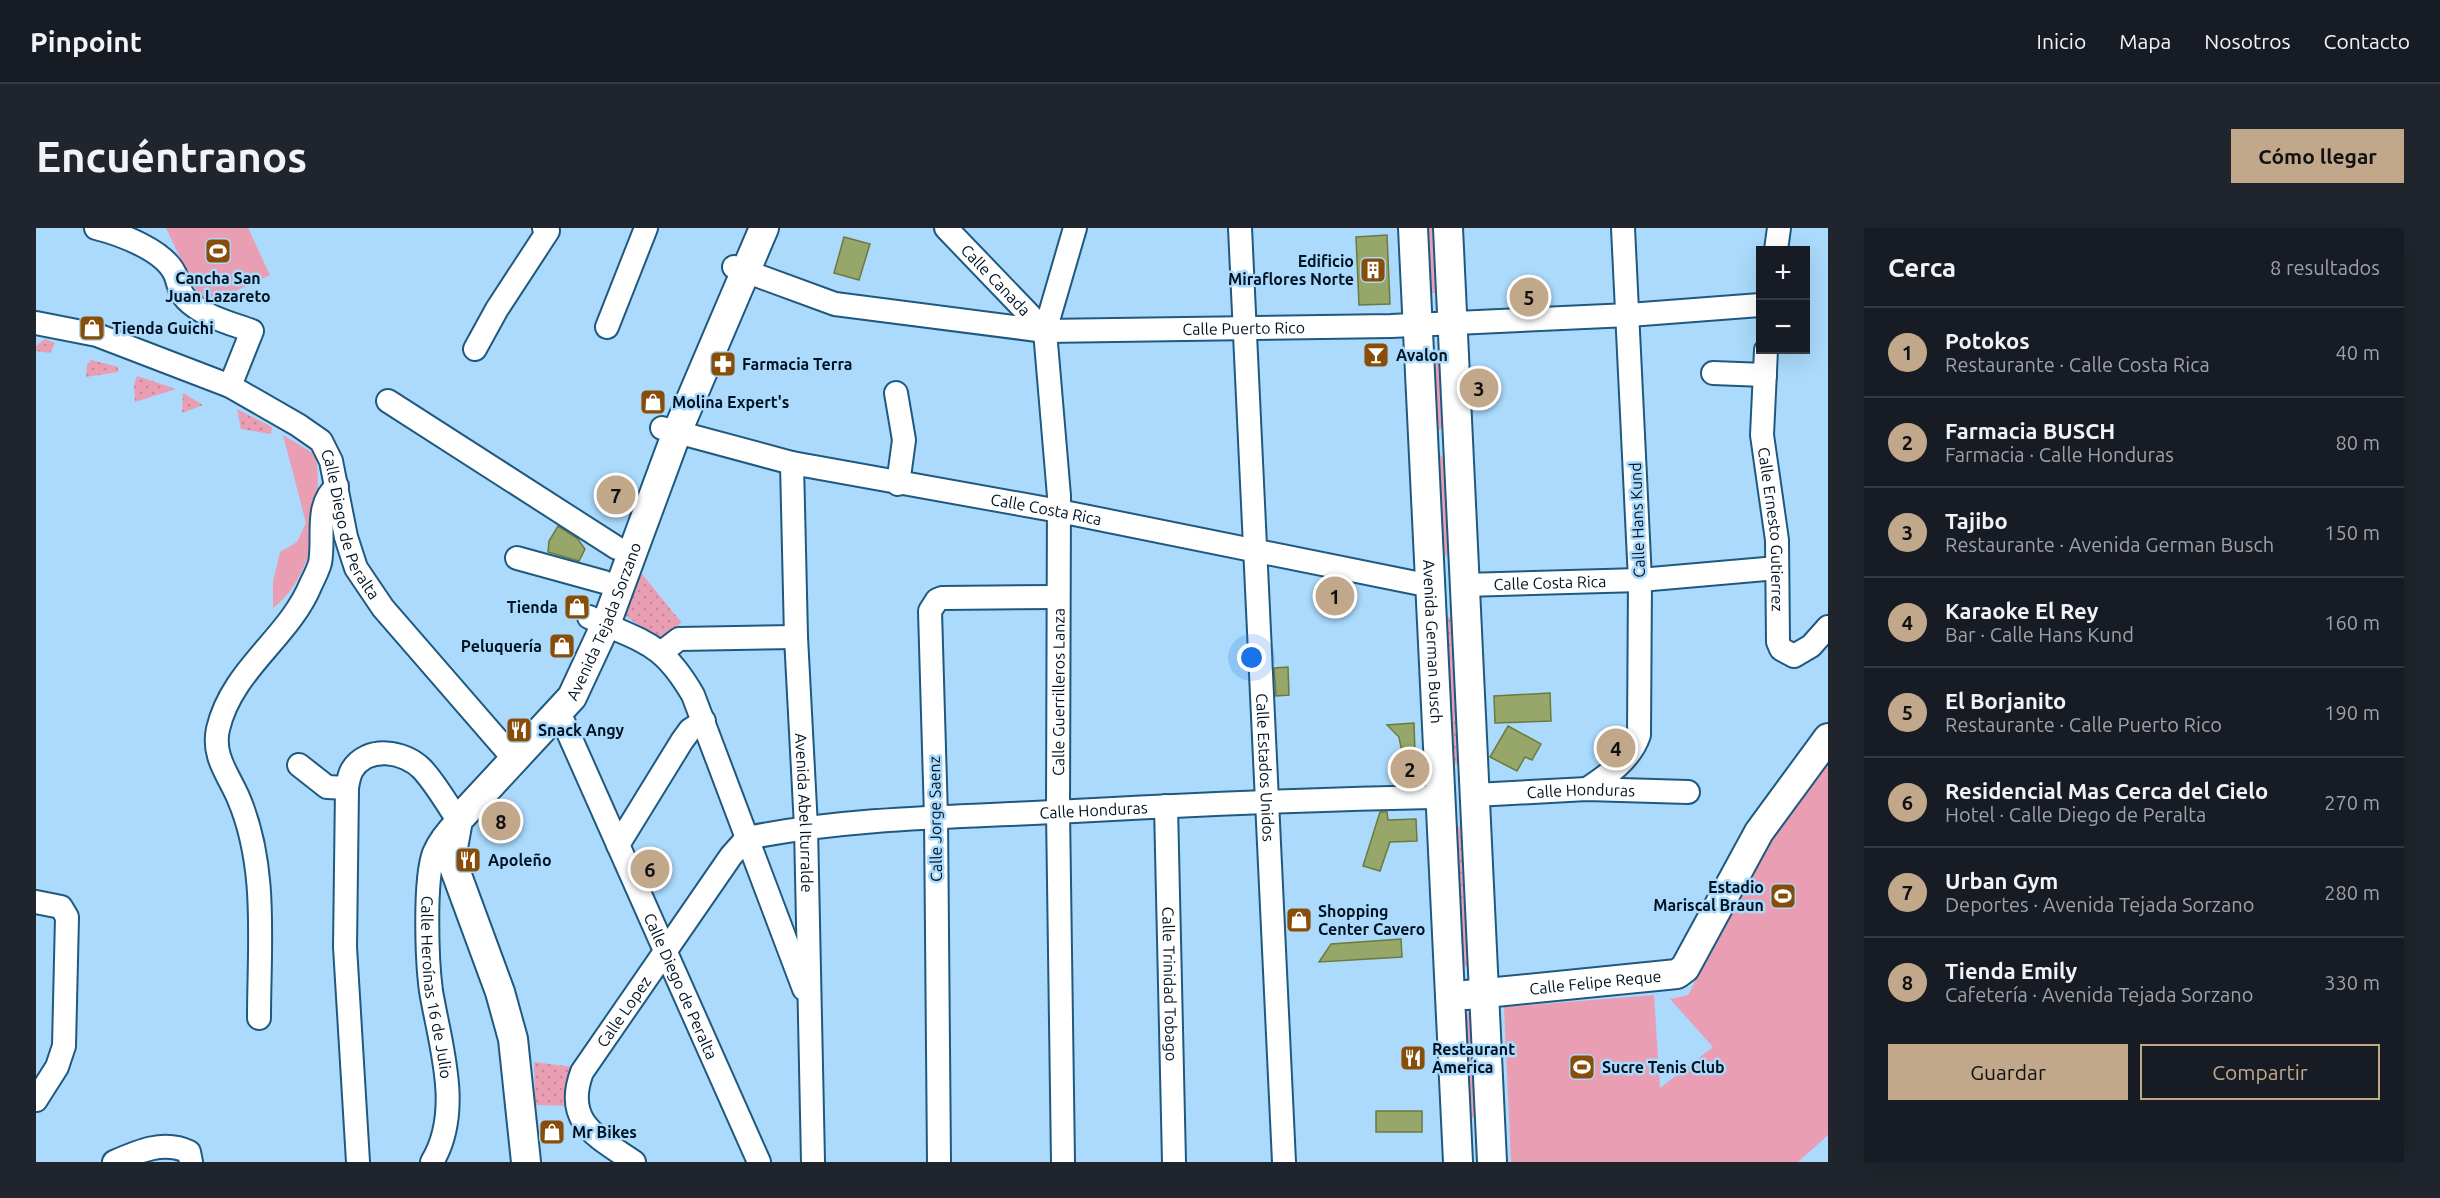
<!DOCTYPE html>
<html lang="es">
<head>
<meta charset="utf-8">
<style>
  body { margin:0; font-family:Ubuntu,sans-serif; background:#20242c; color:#f1f3f6 }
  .controls { position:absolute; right:18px; top:18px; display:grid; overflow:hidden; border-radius:0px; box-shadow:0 6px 24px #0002 }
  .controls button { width:54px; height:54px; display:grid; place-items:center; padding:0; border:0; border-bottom:2px solid #363941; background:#171b24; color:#f1f3f6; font:30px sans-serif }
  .you { position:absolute; left:1216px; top:430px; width:21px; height:21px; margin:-15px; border:4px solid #fff; border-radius:50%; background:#1a73e8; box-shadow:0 0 0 9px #1a73e833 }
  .badge { display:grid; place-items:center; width:39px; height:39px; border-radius:50%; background:#c2a88b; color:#111; font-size:20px; font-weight:700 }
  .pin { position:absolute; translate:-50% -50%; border:3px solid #fff; box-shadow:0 2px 6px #0006 }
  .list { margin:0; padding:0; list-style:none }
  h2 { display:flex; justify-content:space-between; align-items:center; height:78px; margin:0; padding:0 24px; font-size:26px }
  h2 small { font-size:20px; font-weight:400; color:#9ea1a6 }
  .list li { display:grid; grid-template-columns:39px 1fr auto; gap:18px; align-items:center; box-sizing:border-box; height:90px; padding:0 24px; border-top:2px solid #363941 }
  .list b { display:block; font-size:22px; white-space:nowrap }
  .list p { margin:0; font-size:20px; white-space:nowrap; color:#9ea1a6 }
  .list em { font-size:20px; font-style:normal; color:#9ea1a6 }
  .actions { display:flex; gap:12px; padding:18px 24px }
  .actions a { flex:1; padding:14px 0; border:2px solid #c2a88b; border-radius:0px; text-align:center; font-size:21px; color:#c2a88b }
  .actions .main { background:#c2a88b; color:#111 }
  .map { position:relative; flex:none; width:1792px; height:934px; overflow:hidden; border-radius:0px }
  header { display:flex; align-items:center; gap:36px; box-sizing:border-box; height:84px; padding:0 30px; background:#171b24; border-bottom:2px solid #363941 }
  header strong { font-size:28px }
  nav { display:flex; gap:33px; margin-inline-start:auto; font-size:21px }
  .intro { display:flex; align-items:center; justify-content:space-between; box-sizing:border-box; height:144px; padding:0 36px }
  h1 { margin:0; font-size:42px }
  .button { padding:15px 27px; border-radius:0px; background:#c2a88b; color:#111; font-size:21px; font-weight:700 }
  main { display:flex; gap:36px; padding:0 36px }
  aside { flex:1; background:#171b24; border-radius:0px; box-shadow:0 6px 24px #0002 }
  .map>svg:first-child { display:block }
  .grass { fill:#ea9eb4 }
  .park { fill:url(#park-dots) }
  .building { fill:#97a76a; stroke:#6b7a3e; stroke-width:1.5 }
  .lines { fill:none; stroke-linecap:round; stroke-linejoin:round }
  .minor-casing { stroke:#1f597f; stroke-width:26 }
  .major-casing { stroke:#1f597f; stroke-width:32 }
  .minor { stroke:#fff; stroke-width:22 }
  .major { stroke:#fff; stroke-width:28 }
  .labels { text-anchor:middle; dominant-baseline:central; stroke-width:5; stroke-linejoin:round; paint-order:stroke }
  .poi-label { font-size:16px; font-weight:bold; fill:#001322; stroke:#abdafc; text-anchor:start }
  .street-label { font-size:16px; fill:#001322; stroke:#abdafc }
</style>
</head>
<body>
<header>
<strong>Pinpoint</strong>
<nav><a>Inicio</a><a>Mapa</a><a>Nosotros</a><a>Contacto</a></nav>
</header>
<div class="intro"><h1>Encuéntranos</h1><a class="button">Cómo llegar</a></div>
<main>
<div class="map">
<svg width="1792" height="934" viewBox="0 0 1792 934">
  <defs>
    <pattern id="park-dots" width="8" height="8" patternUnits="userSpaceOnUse" patternTransform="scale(1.5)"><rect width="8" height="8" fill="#ea9eb4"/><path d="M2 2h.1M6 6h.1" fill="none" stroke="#c7879a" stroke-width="1.8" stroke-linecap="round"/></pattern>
  </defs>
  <rect width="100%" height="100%" fill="#abdafc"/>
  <g class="grass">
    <polygon points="130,0 212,0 234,47 167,78"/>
    <polygon points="1387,0 1397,0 1401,65 1390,65"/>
    <polygon points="1401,126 1404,128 1412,203 1407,199 1402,203 1398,128"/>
    <path d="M 247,207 L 280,227 C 286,276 280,348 237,380 L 237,354 L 244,324 L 261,314 L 270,295 Z"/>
    <polygon points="1398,222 1409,231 1413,326 1410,328 1407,326"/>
    <polygon points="1792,527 1792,907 1762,934 1475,934 1468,779 1618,767 1624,860 1677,819 1634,771 1652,767 1732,609"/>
    <polygon points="1433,784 1436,785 1445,893 1439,887 1435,892 1432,843 1435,833 1432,833 1430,787"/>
  </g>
  <g class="park">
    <polygon points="9,111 19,115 14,125 0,123 0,118"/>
    <polygon points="55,132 82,139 82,144 50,149 51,137"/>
    <polygon points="101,148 140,161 99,174 98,157"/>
    <polygon points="147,165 167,177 146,185"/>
    <polygon points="201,181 236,199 235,206 205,201"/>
    <polygon points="602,341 645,394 629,416 583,383"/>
    <polygon points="1413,389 1421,391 1423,538 1418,535 1411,391"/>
    <polygon points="1423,598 1426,600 1433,736 1430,739 1426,736 1420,602"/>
    <polygon points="498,834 537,839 534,878 499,877"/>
  </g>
  <g class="building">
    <polygon points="1351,7 1354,76 1323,77 1320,9"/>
    <polygon points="808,9 834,16 823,52 798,45"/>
    <polygon points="522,298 541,310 549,321 543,333 512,324 513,313"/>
    <polygon points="1252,439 1253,467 1240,468 1238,440"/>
    <polygon points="1514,465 1515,493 1459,495 1458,468"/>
    <polygon points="1378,495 1380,556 1372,556 1363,509 1351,497"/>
    <polygon points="1472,498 1505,516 1496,532 1489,529 1481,543 1454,529"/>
    <polygon points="1344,584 1351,584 1352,592 1380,591 1381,613 1354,614 1344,643 1327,638"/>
    <polygon points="1365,711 1366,729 1283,734 1295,716"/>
    <rect x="1340" y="883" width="46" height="21"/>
  </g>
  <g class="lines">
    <defs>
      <g id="minor">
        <path d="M 60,0 C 84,6 128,22 139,46 C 143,55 142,63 150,71 C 166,88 194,95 216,103 L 194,158"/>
        <path id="s1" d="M 910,0 L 1009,103"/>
        <path id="s2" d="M 1204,0 L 1248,934"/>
        <polyline points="1740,22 1743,0"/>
        <path id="s3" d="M 698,39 L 799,76 L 1009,103 L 1355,98 L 1593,87 L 1724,77"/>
        <path id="s4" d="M 0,95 L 61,107 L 194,158 L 262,197 L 285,213 L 295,233 L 310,309 L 320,340 L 347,380 L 478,531"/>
        <polyline points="571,99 610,0"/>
        <polyline points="439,121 461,81 512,3 508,0"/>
        <path id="s5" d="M 1730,122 L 1726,207 L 1741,312 L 1742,414 L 1745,421 L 1758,428 L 1775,418 L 1792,399"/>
        <polyline points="1677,145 1729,147"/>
        <polyline points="860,165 868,212 862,256"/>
        <polyline points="352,173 581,320"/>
        <path id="s6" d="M 626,200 L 756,235 L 1023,283 L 1395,358"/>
        <path id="s7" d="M 756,235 L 760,409 L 770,599 L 777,934"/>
        <polyline points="481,330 568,354"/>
        <path id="s8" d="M 1428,357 L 1604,352 L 1741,340"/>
        <path d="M 553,389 C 607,415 625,412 657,467 L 768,761"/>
        <polyline points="626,424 643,411 760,409"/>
        <path id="s9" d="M 523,484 L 723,934"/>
        <polyline points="263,537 291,559 311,560"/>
        <path d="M 1551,561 C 1572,547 1595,531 1603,507 L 1604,352 L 1587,0"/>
        <path id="s10" d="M 1439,567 L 1551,561 L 1652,564"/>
        <path id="s11" d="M 1130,578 L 1138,934"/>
        <path id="s12" d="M 711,610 C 812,590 916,589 1019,584 C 1147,577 1276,571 1405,569"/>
        <polyline points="582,617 646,513 654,502 668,493"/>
        <polyline points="0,674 25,679 31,689 28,818 21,839 0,872"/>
        <path d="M 223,790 C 223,716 232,638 202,569 C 192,546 176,528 182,501 C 196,441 253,410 275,356 C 278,350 282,342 284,335 C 289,309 278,277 301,258"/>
        <path d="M 78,934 C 103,923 128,912 153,924 L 155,934"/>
        <path id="s13" d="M 322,934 L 309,719 L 311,560 C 312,554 313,547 316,542 C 331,517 369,523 386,541 C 400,556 411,576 422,592 C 412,602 404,611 398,625 C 388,652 391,733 395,763 C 404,817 427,883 396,934"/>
        <path id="s14" d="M 598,934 C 562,909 527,895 546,844 L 695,628 L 711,610"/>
        <polyline points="903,934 900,589 894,383 901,372 906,370 1022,369"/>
        <path id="s15" d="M 1027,934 L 1022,583 L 1023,268 L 1009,103 L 1039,0"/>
      </g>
      <g id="major">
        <path id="s16" d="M 1377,0 L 1422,934"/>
        <polyline points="1412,0 1456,934"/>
        <path id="s17" d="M 1430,767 L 1641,746 L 1649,740 L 1723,604 L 1792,510"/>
        <path id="s18" d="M 490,934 L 477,811 L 464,764 L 418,639 L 417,620 L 422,592 L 536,469 L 570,396 L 641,204 L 728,0"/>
      </g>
    </defs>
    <use href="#minor" class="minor-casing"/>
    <use href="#major" class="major-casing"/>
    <use href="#minor" class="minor"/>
    <use href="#major" class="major"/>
  </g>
  <defs>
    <symbol id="stadium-square" viewBox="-11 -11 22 22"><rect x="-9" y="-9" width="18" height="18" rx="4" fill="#884d08" stroke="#abdafc"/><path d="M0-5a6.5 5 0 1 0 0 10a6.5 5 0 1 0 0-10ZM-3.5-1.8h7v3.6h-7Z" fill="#fff"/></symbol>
    <symbol id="building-square" viewBox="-11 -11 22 22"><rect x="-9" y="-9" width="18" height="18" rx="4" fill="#884d08" stroke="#abdafc"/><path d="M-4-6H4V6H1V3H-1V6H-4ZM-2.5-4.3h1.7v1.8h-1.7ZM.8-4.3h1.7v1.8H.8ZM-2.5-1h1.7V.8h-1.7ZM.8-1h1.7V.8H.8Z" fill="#fff"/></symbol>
    <symbol id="shop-square" viewBox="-11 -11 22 22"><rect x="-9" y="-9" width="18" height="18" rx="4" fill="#884d08" stroke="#abdafc"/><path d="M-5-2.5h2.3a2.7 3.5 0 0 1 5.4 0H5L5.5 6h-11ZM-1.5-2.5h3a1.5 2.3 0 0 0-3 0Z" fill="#fff"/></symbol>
    <symbol id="bar-square" viewBox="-11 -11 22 22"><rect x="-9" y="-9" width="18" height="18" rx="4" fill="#884d08" stroke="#abdafc"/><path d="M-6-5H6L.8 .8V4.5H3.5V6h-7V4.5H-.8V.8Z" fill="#fff"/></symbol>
    <symbol id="pharmacy-square" viewBox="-11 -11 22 22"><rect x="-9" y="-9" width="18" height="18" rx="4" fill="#884d08" stroke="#abdafc"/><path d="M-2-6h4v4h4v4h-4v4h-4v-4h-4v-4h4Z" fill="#fff"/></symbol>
    <symbol id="restaurant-square" viewBox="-11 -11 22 22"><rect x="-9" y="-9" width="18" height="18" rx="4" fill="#884d08" stroke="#abdafc"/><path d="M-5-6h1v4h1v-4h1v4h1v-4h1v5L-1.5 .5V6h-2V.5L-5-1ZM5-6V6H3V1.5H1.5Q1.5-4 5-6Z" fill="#fff"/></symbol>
  </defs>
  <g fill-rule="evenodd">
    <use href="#stadium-square" x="167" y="8" width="30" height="30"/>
    <use href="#building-square" x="1322" y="27" width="30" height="30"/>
    <use href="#shop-square" x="41" y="85" width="30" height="30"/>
    <use href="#bar-square" x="1325" y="112" width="30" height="30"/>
    <use href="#pharmacy-square" x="672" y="121" width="30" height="30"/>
    <use href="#shop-square" x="602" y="159" width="30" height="30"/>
    <use href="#shop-square" x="526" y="364" width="30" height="30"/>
    <use href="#shop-square" x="511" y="403" width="30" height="30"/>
    <use href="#restaurant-square" x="468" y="487" width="30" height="30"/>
    <use href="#restaurant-square" x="417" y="617" width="30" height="30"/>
    <use href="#stadium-square" x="1732" y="653" width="30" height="30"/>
    <use href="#shop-square" x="1248" y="677" width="30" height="30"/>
    <use href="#restaurant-square" x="1362" y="815" width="30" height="30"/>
    <use href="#stadium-square" x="1531" y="824" width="30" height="30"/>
    <use href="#shop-square" x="501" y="889" width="30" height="30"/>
  </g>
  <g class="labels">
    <g class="poi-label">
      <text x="1318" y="33" text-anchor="end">Edificio<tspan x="1318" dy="18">Miraflores Norte</tspan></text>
      <text x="182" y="50" text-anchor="middle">Cancha San<tspan x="182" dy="18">Juan Lazareto</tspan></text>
      <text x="76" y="100">Tienda Guichi</text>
      <text x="1360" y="127">Avalon</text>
      <text x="706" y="136">Farmacia Terra</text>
      <text x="636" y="174">Molina Expert's</text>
      <text x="522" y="379" text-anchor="end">Tienda</text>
      <text x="506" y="418" text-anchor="end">Peluquería</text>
      <text x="502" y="502">Snack Angy</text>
      <text x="452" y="632">Apoleño</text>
      <text x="1728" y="659" text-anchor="end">Estadio<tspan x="1728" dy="18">Mariscal Braun</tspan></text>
      <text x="1282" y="683">Shopping<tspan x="1282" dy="18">Center Cavero</tspan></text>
      <text x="1396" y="821">Restaurant<tspan x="1396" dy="18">America</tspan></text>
      <text x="1566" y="839">Sucre Tenis Club</text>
      <text x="536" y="904">Mr Bikes</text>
    </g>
    <g class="street-label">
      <text stroke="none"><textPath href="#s1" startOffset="72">Calle Canada</textPath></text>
      <text stroke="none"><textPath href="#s3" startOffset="518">Calle Puerto Rico</textPath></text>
      <text stroke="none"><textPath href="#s6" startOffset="393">Calle Costa Rica</textPath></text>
      <text transform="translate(1601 292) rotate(-92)">Calle Hans Kund</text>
      <text stroke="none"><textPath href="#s4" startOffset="400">Calle Diego de Peralta</textPath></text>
      <text stroke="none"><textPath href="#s5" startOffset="180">Calle Ernesto Gutierrez</textPath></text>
      <text stroke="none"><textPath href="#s8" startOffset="86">Calle Costa Rica</textPath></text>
      <text stroke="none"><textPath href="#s18" startOffset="603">Avenida Tejada Sorzano</textPath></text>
      <text stroke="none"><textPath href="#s16" startOffset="414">Avenida German Busch</textPath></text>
      <text stroke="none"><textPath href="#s15" startOffset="470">Calle Guerrilleros Lanza</textPath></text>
      <text stroke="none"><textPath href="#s2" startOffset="540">Calle Estados Unidos</textPath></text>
      <text stroke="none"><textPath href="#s10" startOffset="106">Calle Honduras</textPath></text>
      <text stroke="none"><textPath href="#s12" startOffset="348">Calle Honduras</textPath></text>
      <text stroke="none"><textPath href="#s7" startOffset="350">Avenida Abel Iturralde</textPath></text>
      <text transform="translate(899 591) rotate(-91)">Calle Jorge Saenz</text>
      <text stroke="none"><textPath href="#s17" startOffset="130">Calle Felipe Reque</textPath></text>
      <text stroke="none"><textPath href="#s11" startOffset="178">Calle Trinidad Tobago</textPath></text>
      <text stroke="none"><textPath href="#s9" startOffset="300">Calle Diego de Peralta</textPath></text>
      <text stroke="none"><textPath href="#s13" startOffset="712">Calle Heroínas 16 de Julio</textPath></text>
      <text stroke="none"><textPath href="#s14" startOffset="190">Calle Lopez</textPath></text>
    </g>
  </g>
</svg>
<div class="controls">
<button>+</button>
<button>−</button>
</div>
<div class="you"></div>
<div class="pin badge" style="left:1299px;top:368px">1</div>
<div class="pin badge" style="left:1374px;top:541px">2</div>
<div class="pin badge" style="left:1443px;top:160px">3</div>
<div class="pin badge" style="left:1580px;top:520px">4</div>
<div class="pin badge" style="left:1493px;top:69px">5</div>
<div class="pin badge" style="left:614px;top:641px">6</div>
<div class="pin badge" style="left:580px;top:267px">7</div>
<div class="pin badge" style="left:465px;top:593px">8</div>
</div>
<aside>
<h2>Cerca<small>8 resultados</small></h2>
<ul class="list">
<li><span class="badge">1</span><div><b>Potokos</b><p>Restaurante · Calle Costa Rica</p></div><em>40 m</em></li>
<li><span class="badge">2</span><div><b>Farmacia BUSCH</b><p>Farmacia · Calle Honduras</p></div><em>80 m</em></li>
<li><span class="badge">3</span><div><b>Tajibo</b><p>Restaurante · Avenida German Busch</p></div><em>150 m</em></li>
<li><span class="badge">4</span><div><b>Karaoke El Rey</b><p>Bar · Calle Hans Kund</p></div><em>160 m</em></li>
<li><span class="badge">5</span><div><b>El Borjanito</b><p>Restaurante · Calle Puerto Rico</p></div><em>190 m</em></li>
<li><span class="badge">6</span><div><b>Residencial Mas Cerca del Cielo</b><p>Hotel · Calle Diego de Peralta</p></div><em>270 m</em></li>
<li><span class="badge">7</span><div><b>Urban Gym</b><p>Deportes · Avenida Tejada Sorzano</p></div><em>280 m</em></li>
<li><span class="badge">8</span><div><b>Tienda Emily</b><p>Cafetería · Avenida Tejada Sorzano</p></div><em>330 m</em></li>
</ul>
<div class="actions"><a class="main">Guardar</a><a>Compartir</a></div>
</aside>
</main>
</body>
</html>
